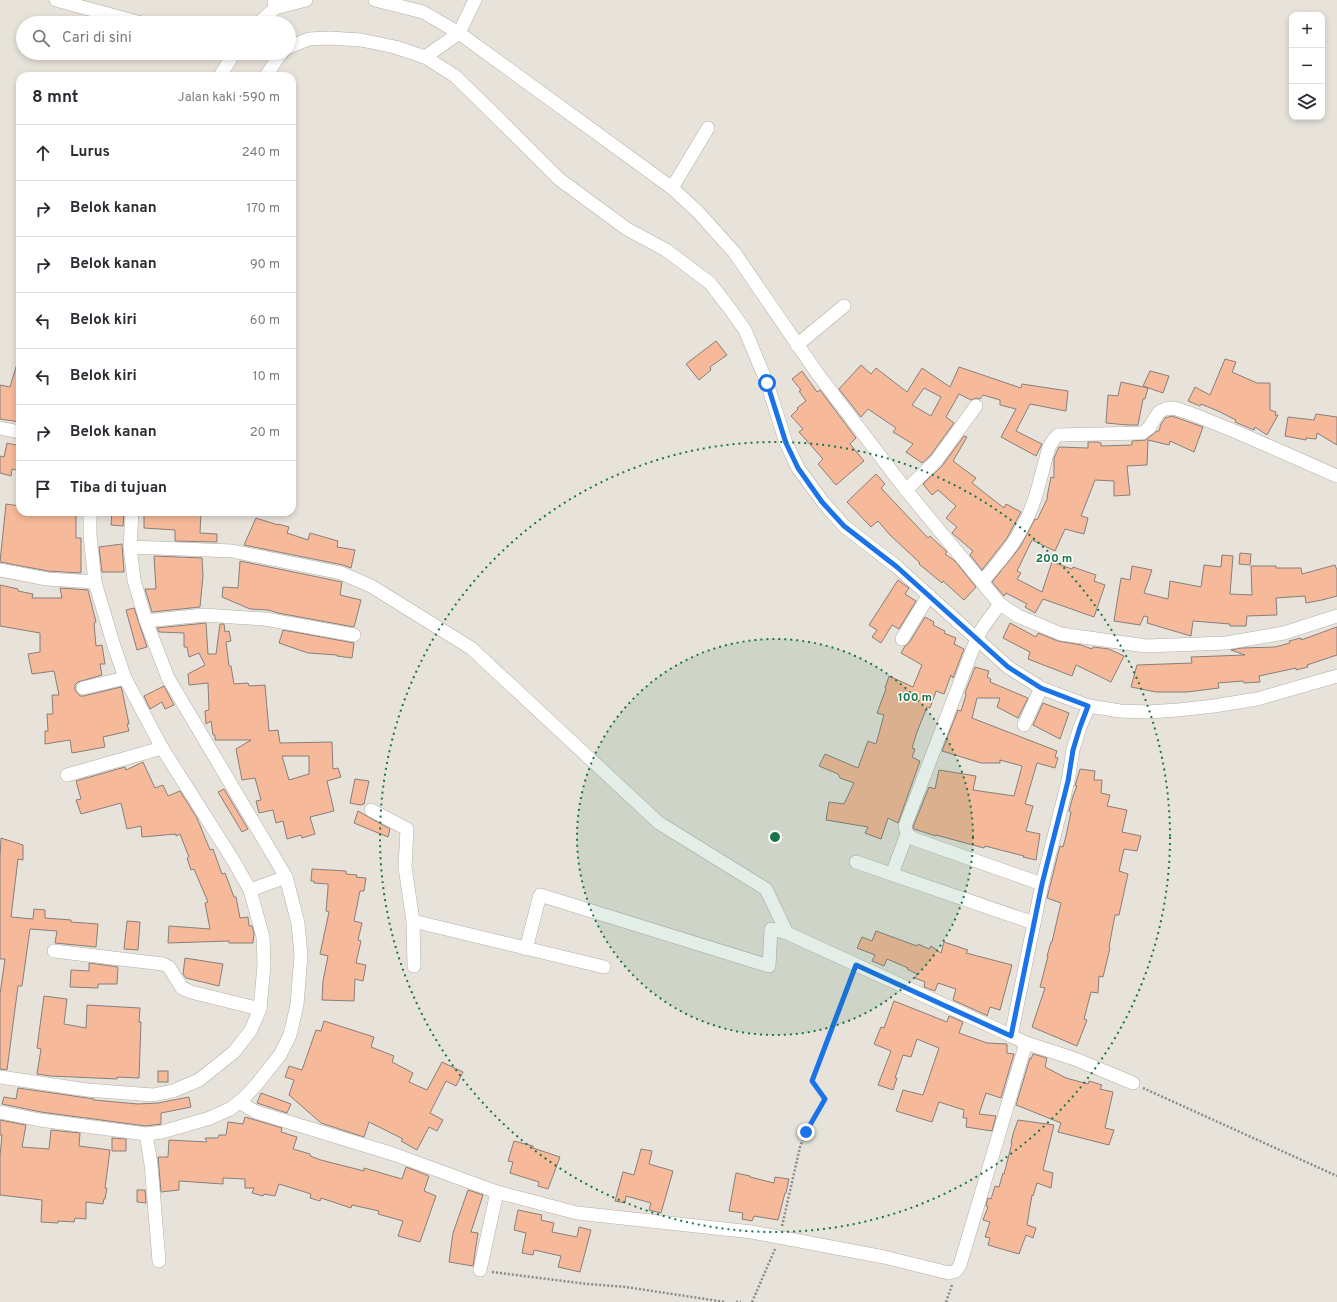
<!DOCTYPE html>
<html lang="id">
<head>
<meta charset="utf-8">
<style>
  body { margin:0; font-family:Overpass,sans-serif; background:#f7f7f7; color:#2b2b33 }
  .controls { position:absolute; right:12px; top:12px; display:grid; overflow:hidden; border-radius:8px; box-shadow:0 2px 6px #0003 }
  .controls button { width:36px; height:36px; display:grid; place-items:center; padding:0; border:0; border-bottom:1px solid #e1e1e2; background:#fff; color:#2b2b33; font:20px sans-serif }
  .stop { position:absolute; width:12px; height:12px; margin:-9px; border:3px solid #1a73e8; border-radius:50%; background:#fff }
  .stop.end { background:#1a73e8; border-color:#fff; box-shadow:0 1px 4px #0008 }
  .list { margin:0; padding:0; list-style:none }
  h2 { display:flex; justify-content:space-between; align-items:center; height:52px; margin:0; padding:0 16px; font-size:17px }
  h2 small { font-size:13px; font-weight:400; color:#7c7c81 }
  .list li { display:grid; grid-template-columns:26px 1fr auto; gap:12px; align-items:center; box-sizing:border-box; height:56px; padding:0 16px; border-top:1px solid #e1e1e2 }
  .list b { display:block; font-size:15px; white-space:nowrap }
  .list em { font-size:13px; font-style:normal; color:#7c7c81 }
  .icon { flex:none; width:22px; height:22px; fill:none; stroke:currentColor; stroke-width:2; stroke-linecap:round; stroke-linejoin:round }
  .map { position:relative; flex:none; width:1337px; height:1302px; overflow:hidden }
  .search { position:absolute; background:#fff; box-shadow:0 2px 6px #0003; left:16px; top:16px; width:280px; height:44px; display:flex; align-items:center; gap:10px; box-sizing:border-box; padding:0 14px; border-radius:22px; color:#7c7c81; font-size:15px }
  .panel { position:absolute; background:#fff; box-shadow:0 2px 6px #0003; left:16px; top:72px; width:280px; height:444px; border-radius:12px }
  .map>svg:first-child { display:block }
  .building { fill:#f6b999; stroke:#887f7b; fill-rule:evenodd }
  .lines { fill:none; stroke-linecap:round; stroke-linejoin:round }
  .minor-casing { stroke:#b3afa7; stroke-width:14 }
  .path { stroke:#8e8b85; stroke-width:2.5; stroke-dasharray:2 2; stroke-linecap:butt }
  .minor { stroke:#fff; stroke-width:13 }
  .route { stroke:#1a73e8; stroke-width:5 }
  .ring { fill:none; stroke:#19754a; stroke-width:2; stroke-dasharray:2 4 }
  .centre { fill:#19754a; stroke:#fff; stroke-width:2 }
  .ring-label { font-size:12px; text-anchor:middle; font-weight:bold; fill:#19754a; stroke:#fff; stroke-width:3; stroke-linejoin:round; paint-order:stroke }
</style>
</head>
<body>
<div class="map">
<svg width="1337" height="1302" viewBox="0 0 1337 1302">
  <rect width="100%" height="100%" fill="#e7e3da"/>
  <g class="building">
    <polygon points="716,341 727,355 710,367 711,370 699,380 686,364"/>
    <polygon points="1225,359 1236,362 1232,372 1257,383 1270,383 1270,410 1276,412 1275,415 1278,415 1267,435 1255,427 1254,430 1235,422 1236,420 1218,411 1201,404 1200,406 1188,401 1195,387 1210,395"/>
    <polygon points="17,364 20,365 20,422 0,419 0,385 10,387"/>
    <path d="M 861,365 L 871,374 L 876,368 L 907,392 L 922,368 L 950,387 L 959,367 L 1021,388 L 1022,384 L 1068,391 L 1066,411 L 1030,404 L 1016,431 L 1042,444 L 1036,456 L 1001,437 L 1016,409 L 1000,405 L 1000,400 L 983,395 L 980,399 L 976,398 L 971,400 L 959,394 L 946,417 L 954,423 L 930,456 L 922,463 L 906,452 L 913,444 L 893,432 L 896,428 L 868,409 L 861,417 L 839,389 ZM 924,388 L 941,397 L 931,416 L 912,405 Z"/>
    <polygon points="802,371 817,392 820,390 856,438 850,444 864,461 836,485 818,464 823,459 799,432 803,429 791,416 798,409 797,408 806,401 799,391 801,390 792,379"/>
    <polygon points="1150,371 1169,376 1163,393 1143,386"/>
    <polygon points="1121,382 1148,388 1145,399 1143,399 1138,425 1128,425 1106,423 1108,395 1118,396"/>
    <polygon points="1316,414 1337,417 1337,445 1317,433 1316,439 1306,438 1306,440 1285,436 1288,417 1314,420"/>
    <polygon points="1172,416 1203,427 1194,452 1170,441 1169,445 1148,440 1147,465 1127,466 1130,495 1114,496 1114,481 1095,480 1081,516 1088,518 1084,534 1065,529 1055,551 1032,540 1017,571 1021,573 1017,579 1042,592 1052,562 1072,569 1073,567 1096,575 1094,581 1105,585 1094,617 1043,599 1035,613 1025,607 1027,604 1006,593 1004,596 992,582 1020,547 1035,519 1037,520 1048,497 1047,497 1051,477 1054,478 1054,458 1059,447 1088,448 1088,442 1098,442 1101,443 1101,446 1132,445 1132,441 1146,440 1157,431 1159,431 1161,424 1165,418"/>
    <polygon points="964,436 967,437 953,461 976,478 972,483 1004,508 1006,504 1021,512 1007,538 982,570 970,555 973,551 952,533 957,527 946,518 956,506 938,490 932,495 923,484 942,466"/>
    <polygon points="7,443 20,446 20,471 12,469 11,476 0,473 0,456 4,457"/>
    <polygon points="876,474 885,484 881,488 928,538 930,536 947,552 945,554 955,561 976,587 964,600 943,581 942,583 919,564 920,563 890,535 878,521 871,527 847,502"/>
    <polygon points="6,504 20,506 20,512 76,512 76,538 81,538 81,573 48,571 0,562"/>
    <polygon points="112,512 124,512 123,526 111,525"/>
    <polygon points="144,512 201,512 200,533 217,534 217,542 175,541 175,530 144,528"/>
    <polygon points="256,518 278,525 278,524 289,527 287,533 308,540 310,533 338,541 337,547 355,550 351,568 343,565 244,545"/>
    <polygon points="122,544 124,572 102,572 99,547"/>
    <polygon points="1240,553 1251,554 1250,565 1239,564"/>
    <polygon points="1222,555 1233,556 1230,594 1252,595 1251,566 1276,566 1276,568 1301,568 1302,574 1335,565 1337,570 1337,596 1322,600 1306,603 1305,596 1276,598 1277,615 1247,616 1246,626 1230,626 1230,624 1193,621 1191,636 1147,623 1148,617 1144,616 1140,625 1114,621 1121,578 1130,580 1132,566 1152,570 1144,593 1168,599 1170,581 1201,587 1204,565 1221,567"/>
    <polygon points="154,556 202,558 203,576 200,607 152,612 145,589 156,589"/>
    <polygon points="240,561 342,582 340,595 361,600 354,627 278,613 268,610 250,609 222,597 223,587 238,588"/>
    <polygon points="898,580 909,588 905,594 916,601 899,629 892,625 881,643 872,637 877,630 869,625"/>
    <polygon points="0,585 18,589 18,591 33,594 32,598 62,598 60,588 88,590 96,622 94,623 96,646 102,645 105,664 100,664 102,675 78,682 75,685 75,690 80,696 84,696 121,687 122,690 129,724 127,724 129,731 103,737 105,747 72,753 70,740 45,744 45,731 48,731 47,714 53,714 52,695 59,695 54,671 32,674 28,654 40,652 40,633 0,626"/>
    <polygon points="134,608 147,647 137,650 126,610"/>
    <polygon points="925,617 934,622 933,625 945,631 944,633 956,638 954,644 964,649 953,678 951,675 944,694 936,691 930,708 927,707 917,732 912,748 915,749 912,757 920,761 898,823 888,818 881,839 865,833 868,827 826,820 829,802 844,804 854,783 840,778 838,774 819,766 825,754 858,768 868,741 876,744 884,715 877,713 886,689 885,688 889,676 913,687 922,665 901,653 905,646 909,643"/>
    <path d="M 206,623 L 208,654 L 216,654 L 220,624 L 224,624 L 225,632 L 229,631 L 231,641 L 226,642 L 229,666 L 231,666 L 234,684 L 248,683 L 249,686 L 265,685 L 269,731 L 278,730 L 280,743 L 332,742 L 333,769 L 338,768 L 341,777 L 327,781 L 334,811 L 310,817 L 315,834 L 302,838 L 301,835 L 287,839 L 283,821 L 276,823 L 273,810 L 259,813 L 256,801 L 261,800 L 255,778 L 242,780 L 236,749 L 251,740 L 215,740 L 215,735 L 213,735 L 211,721 L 206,724 L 205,711 L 209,710 L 208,683 L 189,685 L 188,674 L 205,665 L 199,653 L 189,657 L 187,647 L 184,647 L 184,633 L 159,632 L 157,628 ZM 282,756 L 309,756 L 309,774 L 289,780 Z"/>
    <polygon points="1010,623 1036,637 1038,633 1058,641 1081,645 1092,649 1093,647 1109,649 1124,656 1111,682 1076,665 1072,676 1028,659 1030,652 1003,638"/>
    <polygon points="1337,627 1337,655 1307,665 1308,667 1296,670 1296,668 1259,676 1260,682 1244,683 1243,681 1218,683 1219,688 1187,692 1156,692 1131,687 1137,665 1192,663 1191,657 1245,655 1231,650 1242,648 1275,647 1290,643 1289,641 1301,638 1301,640"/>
    <polygon points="283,630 354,643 352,658 337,656 337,655 308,653 279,643"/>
    <polygon points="975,667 989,671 987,677 991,679 990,682 1028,698 1018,718 997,707 1000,698 977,698 972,718 1057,751 1055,757 1058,758 1055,768 1037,763 1025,804 1033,806 1026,831 1040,834 1036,860 1023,857 1024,856 985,846 984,848 936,835 936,836 914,829 913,827 929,787 935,789 939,770 976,776 973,790 1014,796 1022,766 1000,760 1000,763 981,763 942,751 958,710 961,711 966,695 965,693"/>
    <polygon points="164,686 174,705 165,709 162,702 150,709 144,696"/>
    <polygon points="1043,703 1069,713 1060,739 1033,725"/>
    <polygon points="143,762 155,788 163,785 168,796 180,791 197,818 210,850 213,849 222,874 225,873 234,897 236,897 240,918 248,917 249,926 252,926 254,933 253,943 229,943 229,941 168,943 169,926 210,929 205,903 208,902 194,869 191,870 187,858 189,857 180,834 176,836 176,834 142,837 141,826 127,829 121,803 81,814 76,800 81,799 76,781 125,767 126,770"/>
    <polygon points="1080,769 1095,771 1094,780 1102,780 1101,793 1110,795 1107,806 1127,810 1122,832 1141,836 1137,851 1124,849 1119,871 1128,874 1119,915 1115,915 1109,947 1110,948 1103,977 1099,976 1098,993 1091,992 1084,1019 1087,1020 1077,1046 1032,1027 1045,988 1040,987 1048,956 1047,956 1051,942 1052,942 1061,903 1047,898 1060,846 1063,847 1066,836 1071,812 1069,811 1073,796 1077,786 1075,786"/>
    <polygon points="355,779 369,781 364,804 360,805 350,803"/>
    <polygon points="224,789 248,829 242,832 218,792"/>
    <polygon points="358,811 390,829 388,837 354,823"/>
    <polygon points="1,838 23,845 23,860 18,859 11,917 33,919 34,909 45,910 45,918 71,920 71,922 98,924 96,947 55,943 57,931 30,929 22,986 18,986 7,1070 0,1069 0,994 5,959 0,959 0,858"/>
    <polygon points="312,869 346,871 346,874 357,875 356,877 366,878 364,891 360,891 354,921 362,923 358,940 361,941 356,963 366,965 363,981 355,979 354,1001 322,1000 323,981 328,956 320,954 329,912 326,911 328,888 328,884 314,883 314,881 311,881"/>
    <polygon points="127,921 140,922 138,950 124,949"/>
    <polygon points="876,931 917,946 918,944 929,949 931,946 941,953 944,942 968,950 966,953 1012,965 1000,1010 990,1007 987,1016 986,1015 953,1000 956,989 938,983 935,991 924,987 925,982 915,978 917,974 907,969 908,968 887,959 884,966 872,961 875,955 857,948 862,937 872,941"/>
    <polygon points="185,958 223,964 219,986 186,978 183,974"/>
    <polygon points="89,963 118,967 117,984 98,984 98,988 70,987 71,970 89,971"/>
    <polygon points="44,996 67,999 64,1024 86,1028 87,1005 140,1008 139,1022 141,1022 139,1078 117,1077 117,1079 51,1076 37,1074 41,1049 37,1048"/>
    <polygon points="894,1001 947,1022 949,1016 963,1022 959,1033 987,1043 1007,1044 1007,1053 1014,1054 1001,1098 986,1093 979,1114 996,1116 992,1131 966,1127 967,1118 963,1118 964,1110 939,1102 932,1122 896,1111 903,1090 923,1095 939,1048 917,1039 911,1057 903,1055 895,1078 897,1078 893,1090 878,1085 891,1051 874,1044 881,1027 884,1028"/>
    <polygon points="324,1021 374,1037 371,1047 394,1056 392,1062 413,1073 409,1082 427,1090 442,1062 463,1072 456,1086 446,1081 430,1113 443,1120 437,1131 429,1127 417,1150 401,1141 403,1139 369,1122 364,1137 321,1123 289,1095 294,1080 285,1077 289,1066 302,1070 316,1030 321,1031"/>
    <polygon points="1033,1054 1047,1058 1045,1067 1066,1078 1088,1084 1089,1081 1102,1085 1100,1089 1113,1092 1105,1128 1114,1130 1109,1145 1058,1132 1061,1123 1016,1105 1030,1058 1031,1059"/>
    <rect x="158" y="1071" width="10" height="11"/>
    <polygon points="18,1088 94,1099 94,1100 138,1104 158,1103 189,1097 191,1107 161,1113 161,1124 146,1126 41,1112 2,1104 4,1097 16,1099"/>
    <polygon points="261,1093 291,1104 287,1113 257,1103"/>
    <polygon points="245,1117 282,1128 281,1132 297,1137 293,1149 310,1154 310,1156 321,1160 364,1171 364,1168 402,1179 406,1167 429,1176 424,1191 436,1196 420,1242 398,1236 403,1221 378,1214 379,1211 352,1205 351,1208 321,1198 320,1201 310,1198 311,1194 279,1184 275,1196 264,1194 263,1196 252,1193 254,1188 245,1188 245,1179 223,1178 223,1184 179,1181 179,1190 161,1192 158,1157 168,1157 169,1140 207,1142 205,1138 218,1138 219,1135 226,1135 228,1122 243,1124"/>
    <polygon points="0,1120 26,1125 22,1147 49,1149 51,1130 80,1133 79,1146 110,1150 105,1188 107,1188 105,1199 104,1199 103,1204 86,1202 86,1219 75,1218 74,1222 58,1221 58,1223 41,1222 42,1200 0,1195 0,1156 2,1135 0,1135"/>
    <polygon points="1018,1120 1054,1125 1043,1170 1053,1173 1051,1188 1037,1183 1033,1196 1032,1195 1027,1225 1036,1228 1033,1238 1026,1235 1019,1254 988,1245 990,1238 985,1237 990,1222 983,1220 988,1207 986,1206 988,1198 991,1199 995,1186 999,1187 1003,1173 1004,1174 1012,1143 1011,1143 1013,1134"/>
    <polygon points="112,1138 126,1139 126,1151 112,1151"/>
    <polygon points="514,1141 533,1146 533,1148 560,1157 548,1189 538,1186 539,1182 510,1173 513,1162 508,1161"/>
    <polygon points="641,1149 652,1151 649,1164 673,1171 661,1213 649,1210 651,1203 626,1196 625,1203 615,1201 623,1172 634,1175"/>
    <polygon points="736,1173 750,1176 750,1177 774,1183 775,1177 789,1179 786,1193 785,1193 778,1220 754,1216 752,1221 742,1219 743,1213 729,1211"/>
    <polygon points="137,1190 145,1190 146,1203 137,1202"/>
    <polygon points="468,1190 483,1195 471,1232 478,1233 473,1266 449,1262 453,1233"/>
    <polygon points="518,1210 542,1215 541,1220 554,1223 552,1232 577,1237 579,1227 591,1230 580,1272 558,1267 561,1256 534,1250 533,1255 522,1253 526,1233 514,1230"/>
  </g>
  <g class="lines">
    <defs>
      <g id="minor">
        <polyline points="56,0 141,23"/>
        <polyline points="375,0 423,12 459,33 672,188 698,212 734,252 817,373 906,490 1000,604 1018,616 1061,634 1146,646 1226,643 1284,633 1337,616"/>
        <polyline points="275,8 306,0"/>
        <polyline points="259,23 275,8 274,0"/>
        <polyline points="289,47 309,39 329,38 361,40 395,47 425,57 455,76 502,122 559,179 627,229 666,250 710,283 730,309 745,330 767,383 786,443 798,468 823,502 844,526 897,567 1008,667 1041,688 1089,706 1120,711 1148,712 1178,710 1214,706 1257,699 1337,676"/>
        <polyline points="425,57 459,33 475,0"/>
        <polyline points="220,76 234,53"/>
        <polyline points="266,76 279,56 282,53"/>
        <polyline points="672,188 708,128"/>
        <polyline points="797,345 844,306"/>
        <polyline points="0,428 20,432"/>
        <polyline points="906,490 936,461 976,406"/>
        <polyline points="130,547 232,551 341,573 371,586 471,648 659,823 766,889 787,933 999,1030 1026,1043"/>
        <polyline points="0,570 47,579 95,582"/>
        <path d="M 982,582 C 996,565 1012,548 1022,528 C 1036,504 1041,474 1049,447 L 1054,439 L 1058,435 L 1142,433 L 1149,428 L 1159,412 L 1165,409 L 1174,408 L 1192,414 L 1239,433 L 1337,476"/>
        <polyline points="1000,604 983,627 977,638 905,826 907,834 914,839 1042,884"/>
        <polyline points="146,621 204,615 233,617 265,619 354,635"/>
        <polyline points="902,639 929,595"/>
        <polyline points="83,688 125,678"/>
        <polyline points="1024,725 1041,688"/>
        <polyline points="67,775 162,748"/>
        <polyline points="371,810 407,829 405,867 413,921"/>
        <polyline points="856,862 1034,923"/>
        <polyline points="892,874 907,834"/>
        <polyline points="250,890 286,877"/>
        <polyline points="526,949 540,895 769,966 771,929 787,933"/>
        <polyline points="54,951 163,964 169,967 182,988 191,992 260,1009"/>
        <polyline points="414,966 413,921 604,967"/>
        <polyline points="1011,1036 1042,884 1068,781 1073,750 1080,727 1089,706"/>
        <polyline points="0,1077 87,1090 153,1095 173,1091 199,1080 234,1052 251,1030 260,1009 264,965 263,937 250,890 233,860 162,748 125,678 113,643 95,582 90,535 90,512"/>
        <polyline points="239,1102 256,1112 393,1154 497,1192 577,1213 752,1232 884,1257 949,1273 956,1271 960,1265 1026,1043 1075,1059 1133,1083"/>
        <polyline points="0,1112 40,1120 146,1134 162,1132 210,1118 230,1109 243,1099 257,1084 280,1055 290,1035 297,1005 301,955 298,923 286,877 168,678 146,621 134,580 130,547 132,512"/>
        <polyline points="146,1134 151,1164 159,1261"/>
        <polyline points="480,1270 497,1192"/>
      </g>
    </defs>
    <use href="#minor" class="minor-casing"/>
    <g class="path">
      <polyline points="1143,1088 1337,1176"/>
      <polyline points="782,1226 800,1147 806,1132 825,1099 812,1081 852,977"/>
      <polyline points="492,1272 588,1284 626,1287 725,1302"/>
      <polyline points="736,1302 741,1302"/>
      <polyline points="752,1302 775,1249"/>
      <polyline points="946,1302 952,1285"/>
    </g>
    <use href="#minor" class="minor"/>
  </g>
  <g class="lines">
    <polyline class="route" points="767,383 786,443 798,468 822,502 844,526 897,567 1008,667 1041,688 1088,706 1080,727 1073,750 1068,781 1042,884 1011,1036 856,965 812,1081 825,1099 806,1132"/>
  </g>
  <circle cx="775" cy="837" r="198" fill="#19754a" fill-opacity=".12"/>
  <g class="ring">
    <circle cx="775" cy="837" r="198"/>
    <circle cx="775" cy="837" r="395"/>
  </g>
  <circle cx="775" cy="837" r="6" class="centre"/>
  <g class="ring-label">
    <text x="1054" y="562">200 m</text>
    <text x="915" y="701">100 m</text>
  </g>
</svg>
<div class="controls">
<button>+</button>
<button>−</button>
<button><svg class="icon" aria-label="layers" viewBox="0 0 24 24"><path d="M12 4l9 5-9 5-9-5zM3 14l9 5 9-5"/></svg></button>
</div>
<div class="stop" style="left:767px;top:383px"></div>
<div class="stop end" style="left:806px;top:1132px"></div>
<div class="search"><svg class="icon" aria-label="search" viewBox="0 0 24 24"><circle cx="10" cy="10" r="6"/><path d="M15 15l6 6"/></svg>Cari di sini</div>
<section class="panel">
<h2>8 mnt<small>Jalan kaki · 590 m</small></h2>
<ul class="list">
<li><svg class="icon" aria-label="ahead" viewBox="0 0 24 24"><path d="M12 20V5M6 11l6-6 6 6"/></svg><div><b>Lurus</b></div><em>240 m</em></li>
<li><svg class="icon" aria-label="right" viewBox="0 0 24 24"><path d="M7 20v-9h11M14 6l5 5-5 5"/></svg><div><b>Belok kanan</b></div><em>170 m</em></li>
<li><svg class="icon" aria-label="right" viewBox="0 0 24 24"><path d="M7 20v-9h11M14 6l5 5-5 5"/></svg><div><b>Belok kanan</b></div><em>90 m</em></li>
<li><svg class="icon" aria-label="left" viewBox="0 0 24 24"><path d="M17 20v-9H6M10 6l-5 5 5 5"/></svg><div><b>Belok kiri</b></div><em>60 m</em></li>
<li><svg class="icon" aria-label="left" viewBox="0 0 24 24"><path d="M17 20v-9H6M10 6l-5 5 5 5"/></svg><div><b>Belok kiri</b></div><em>10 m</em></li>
<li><svg class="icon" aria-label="right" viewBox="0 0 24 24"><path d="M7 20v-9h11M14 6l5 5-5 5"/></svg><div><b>Belok kanan</b></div><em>20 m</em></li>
<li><svg class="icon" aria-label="arrive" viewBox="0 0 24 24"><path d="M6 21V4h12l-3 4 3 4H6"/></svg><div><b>Tiba di tujuan</b></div></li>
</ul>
</section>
</div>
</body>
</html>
